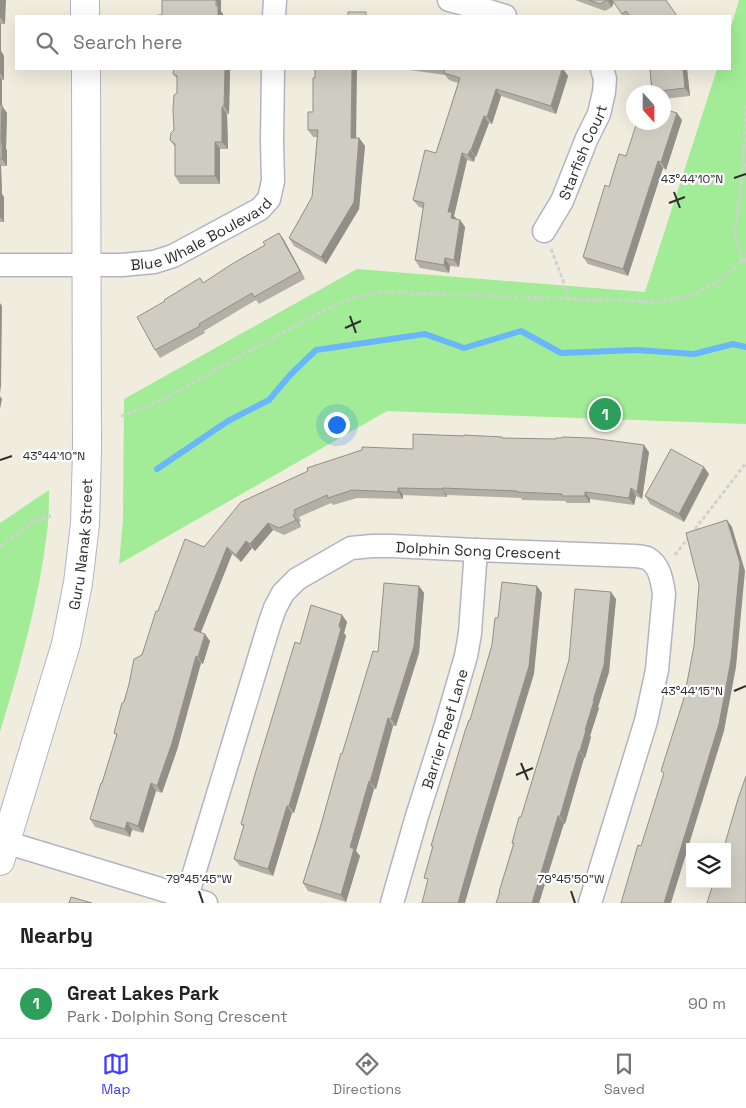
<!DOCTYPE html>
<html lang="en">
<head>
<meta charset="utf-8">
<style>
  body { margin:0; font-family:"Space Grotesk",sans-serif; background:#f6f6f6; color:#222 }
  .controls { position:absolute; right:15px; bottom:15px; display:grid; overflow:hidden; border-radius:0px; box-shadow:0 5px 20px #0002 }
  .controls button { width:45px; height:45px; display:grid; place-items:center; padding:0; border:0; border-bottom:1px solid #e0e0e0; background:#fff; color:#222; font:25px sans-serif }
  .compass { position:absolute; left:626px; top:85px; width:45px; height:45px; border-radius:50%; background:#fff; box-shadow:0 5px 20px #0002; rotate:159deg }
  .you { position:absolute; left:336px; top:424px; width:18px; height:18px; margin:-12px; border:4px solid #fff; border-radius:50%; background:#1a73e8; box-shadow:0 0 0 8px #1a73e833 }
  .badge { display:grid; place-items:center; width:32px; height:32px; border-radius:50%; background:#433eff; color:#fff; font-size:16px; font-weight:700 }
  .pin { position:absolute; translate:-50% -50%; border:2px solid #fff; box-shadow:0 1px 5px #0006 }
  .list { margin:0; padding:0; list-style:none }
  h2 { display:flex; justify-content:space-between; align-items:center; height:65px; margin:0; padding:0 20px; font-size:21px }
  h2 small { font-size:16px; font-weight:400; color:#767676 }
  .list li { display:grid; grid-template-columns:32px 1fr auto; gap:15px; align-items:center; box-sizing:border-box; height:70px; padding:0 20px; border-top:1px solid #e0e0e0 }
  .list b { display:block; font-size:19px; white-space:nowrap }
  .list p { margin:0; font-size:16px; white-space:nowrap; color:#767676 }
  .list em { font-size:16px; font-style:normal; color:#767676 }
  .icon { flex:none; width:28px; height:28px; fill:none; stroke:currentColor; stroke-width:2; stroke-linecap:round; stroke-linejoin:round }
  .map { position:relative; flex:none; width:746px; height:903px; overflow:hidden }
  .search { position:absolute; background:#fff; box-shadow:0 5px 20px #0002; left:15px; right:15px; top:15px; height:55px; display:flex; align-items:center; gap:12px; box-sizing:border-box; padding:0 18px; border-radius:0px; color:#767676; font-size:19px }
  .sheet { height:135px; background:#fff }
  nav { display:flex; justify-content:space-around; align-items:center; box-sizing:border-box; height:70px; border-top:1px solid #e0e0e0; background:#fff; font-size:14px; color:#767676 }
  nav a { display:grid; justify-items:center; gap:2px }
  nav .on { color:#433eff }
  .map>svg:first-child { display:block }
  .park { fill:#a2ec97 }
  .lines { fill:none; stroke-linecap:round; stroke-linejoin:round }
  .stream { stroke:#68b6fc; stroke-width:6 }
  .minor-casing { stroke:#b4b3c3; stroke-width:25 }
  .tertiary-casing { stroke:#b4b3c3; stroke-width:30 }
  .path { stroke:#d1d1d1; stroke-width:3; stroke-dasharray:4 2.5; stroke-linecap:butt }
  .minor { stroke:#fff; stroke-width:22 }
  .tertiary { stroke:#fff; stroke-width:28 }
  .wall { fill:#b2afa7 }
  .shaded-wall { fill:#918f88 }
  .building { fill:#cfccc2; stroke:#918f88 }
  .ticks { fill:none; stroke:#2e2e2e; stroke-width:2 }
  .labels { text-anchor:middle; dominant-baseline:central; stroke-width:4.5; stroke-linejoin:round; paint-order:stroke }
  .street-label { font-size:15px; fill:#2e2e2e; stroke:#fff }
  .ticks-label { font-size:12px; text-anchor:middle; fill:#2e2e2e; stroke:#fff; stroke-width:4.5; stroke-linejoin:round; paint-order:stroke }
</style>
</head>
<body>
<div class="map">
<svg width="746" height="903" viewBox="0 0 746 903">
  <rect width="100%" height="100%" fill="#f0eddf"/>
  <g class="park">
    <polygon points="739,0 746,0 746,424 387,411 119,564 123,519 124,399 357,269 645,292 717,69 730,69 730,30"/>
    <path d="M 49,490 C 49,504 49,518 47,532 C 39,600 20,666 0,732 L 0,523 Z"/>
  </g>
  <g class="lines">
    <polyline class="stream" points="157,469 228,421 269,400 291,374 316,350 425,334 464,348 521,331 561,353 637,350 694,354 733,344 746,347"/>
    <defs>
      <g id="minor">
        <polyline points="449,0 476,7 505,16"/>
        <polyline points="274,16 275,0"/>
        <path id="s1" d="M 544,231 L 562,201 L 587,138 L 599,114 L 604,92 L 605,79 L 602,69"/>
        <path id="s2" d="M 0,265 L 122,265 L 154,262 L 173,256 L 260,209 L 269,199 L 273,181 L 272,142 L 273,69"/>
        <polyline points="5,842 206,903"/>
        <path id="s3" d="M 185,903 L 270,622 L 275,608 L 283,593 L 297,579 L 351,548 L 372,546 L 392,546 L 476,550 L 635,556 C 638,556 643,557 647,558 C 660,565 662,581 664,594 L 657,670 L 646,721 L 590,903"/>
        <path id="s4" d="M 392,903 L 417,816 L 445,728 L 466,656 L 470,633 L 476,550"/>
      </g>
      <g id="tertiary">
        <polyline points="85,0 85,16"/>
        <path id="s5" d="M 0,861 L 66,644 L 78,583 L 85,524 L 87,451 L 86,69"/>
      </g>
    </defs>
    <use href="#minor" class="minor-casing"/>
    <use href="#tertiary" class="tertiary-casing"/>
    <g class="path">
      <polyline points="746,105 743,163 746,167"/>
      <polyline points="551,249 564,283 567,298"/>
      <polyline points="742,261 735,234 743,163"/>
      <polyline points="121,416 160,401 313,316 357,296 384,292 660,302 696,293 721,280 742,261 746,260"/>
      <polyline points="0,547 34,521 51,516"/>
      <polyline points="675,555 746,463"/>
    </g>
    <use href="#minor" class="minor"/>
    <use href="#tertiary" class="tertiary"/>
  </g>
  <g class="wall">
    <polygon points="0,0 5,24 1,24 1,51 4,56 4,80 2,80 2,106 7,113 6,149 7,150 7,166 1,166 2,194 4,197 4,222 0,222"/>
    <polygon points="575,0 666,0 677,16 623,16 614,2 612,7 605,11"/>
    <polygon points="403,69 563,69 568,76 556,114 501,96 492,124 489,123 476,157 475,157 474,162 467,160 454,216 456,219 460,220 465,227 459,267 450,266 449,273 420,268 415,260 423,208 419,207 413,200 436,153 458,83 449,80 445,75"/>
    <polygon points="650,69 687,69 690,96 664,99 664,92 652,92"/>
    <polygon points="230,71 229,114 227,114 228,149 220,149 220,184 180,184 175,176 175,147 170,140 174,130 177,93 177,78 173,74"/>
    <polygon points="315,78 356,138 359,138 365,146 359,209 326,264 294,246 289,238 312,197 317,137 313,137 308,130 313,112"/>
    <polygon points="682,120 666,170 663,168 628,276 588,264 583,257 626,156"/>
    <polygon points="279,233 284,240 305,279 259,304 256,300 204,331 205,333 160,358 155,350 165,301 203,283 265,245"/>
    <polygon points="502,438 649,452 642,499 636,496 634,505 590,499 590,503 567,503 565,501 522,500 521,498 447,495 447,497 403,495 403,499 357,498 333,505 331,503 299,517 301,521 299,522 301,527 284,535 273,530 255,551 252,548 241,562 232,554 201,632 210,641 203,664 201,663 177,750 162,793 156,791 143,833 132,830 130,837 95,827 90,819 117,736 114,733 124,702 158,611 204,547 413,449"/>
    <polygon points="709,474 684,522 650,504 645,496"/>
    <polygon points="419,586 424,593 419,653 396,726 393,726 376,789 374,789 356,851 360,856 346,902 308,891 303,883 342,754 378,652"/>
    <polygon points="616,599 609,672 598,707 599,708 590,736 591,737 585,758 584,758 565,824 564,823 539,903 496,903 499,893 499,892 513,845 512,843 521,817"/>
    <polygon points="342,615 347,622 344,633 346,636 323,716 294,813 292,813 273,876 240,866 234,859 244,828 241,824 300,644"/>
  </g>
  <g class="shaded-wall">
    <polygon points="0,0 6,0 5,24 0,17"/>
    <polygon points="216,0 221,0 221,11 223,14 223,16 218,16"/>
    <polygon points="607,0 614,0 612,7"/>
    <polygon points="0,23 1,24 1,51 4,56 4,80 0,73"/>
    <polygon points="225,69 229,69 230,71 229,114 224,106"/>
    <polygon points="352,69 357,69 356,145 351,138"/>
    <polygon points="563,69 568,76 556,114 551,106"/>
    <polygon points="683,69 687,69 690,96 685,88"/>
    <polygon points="0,77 2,80 2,106 7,113 6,149 7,150 7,166 2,159 0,109"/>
    <polygon points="496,89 501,96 492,124 487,117"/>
    <polygon points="222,107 227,114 228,149 222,142"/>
    <polygon points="677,113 682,120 666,170 661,162"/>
    <polygon points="484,116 489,123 476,157 471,150"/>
    <polygon points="359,138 365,146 359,209 326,264 321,257"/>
    <polygon points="215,142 220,149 220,184 215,176"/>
    <polygon points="470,150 475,157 474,162 468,155"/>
    <polygon points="462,153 467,160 454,216 457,219 451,218 448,212"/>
    <polygon points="658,161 663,168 628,276 623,269"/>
    <polygon points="0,164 1,166 2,194 4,197 4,222 0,217"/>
    <polygon points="460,220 465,227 459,267 454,260"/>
    <polygon points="279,233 284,240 305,279 300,271"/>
    <polygon points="445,258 450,266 449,273 444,265"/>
    <polygon points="0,303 2,306 1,386 0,393"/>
    <polygon points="0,396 2,399 0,409"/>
    <polygon points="644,445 649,452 642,499 637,492"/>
    <polygon points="704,467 709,474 684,522 679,514"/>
    <polygon points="398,488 403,495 403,499 398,492"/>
    <polygon points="442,488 447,495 447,497 442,489"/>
    <polygon points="631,488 636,496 634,505 629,498"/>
    <polygon points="585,492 590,499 590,503 585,496"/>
    <polygon points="293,515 299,522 301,527 296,520"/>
    <polygon points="727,520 732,527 745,571 736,667 724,731 671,903 664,903"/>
    <polygon points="268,523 273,530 255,551 250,544"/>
    <polygon points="246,541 252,548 241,562 236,555"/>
    <polygon points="227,547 232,554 199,637 194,630"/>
    <polygon points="419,586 424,593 419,653 396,726 391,719"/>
    <polygon points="537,586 542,593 534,674 481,848 465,903 458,903"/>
    <polygon points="611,592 616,599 609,672 598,707 599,708 590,736 591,737 585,758 580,751 593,701"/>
    <polygon points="342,615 347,622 344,633 346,636 323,716 294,813 289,806"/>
    <polygon points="205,634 210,641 203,664 198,657"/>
    <polygon points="196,656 201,663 177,750 162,793 157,786"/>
    <polygon points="388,718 393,726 376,789 370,782"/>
    <polygon points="579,751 584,758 565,824 560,816"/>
    <polygon points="369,781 374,789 356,851 360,856 346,902 341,895 350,847"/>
    <polygon points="151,783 156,791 143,833 138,826"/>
    <polygon points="287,806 292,813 273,876 268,869"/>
    <polygon points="558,816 564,823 539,903 532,903"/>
    <polygon points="127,822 132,830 130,837 125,829"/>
  </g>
  <g class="building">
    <polygon points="162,0 216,0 216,6 218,6 218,16 158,16 158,15 162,15"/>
    <polygon points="589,0 607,0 600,4"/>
    <polygon points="612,0 666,0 677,16 630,16 626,11 622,14"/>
    <rect x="348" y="12" width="18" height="4"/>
    <polygon points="174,69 225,69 224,106 222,107 222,142 215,142 215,176 175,176 175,144 170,140 171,133 174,130 173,110 174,95 177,93 177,76 173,74"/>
    <polygon points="315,69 352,69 351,138 359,138 354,202 321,257 289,238 312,197 318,130 308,130 308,112 313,112 313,78 315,78"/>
    <polygon points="445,69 562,69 551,106 496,89 487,117 484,116 471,150 470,150 468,155 462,153 448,212 452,212 451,218 460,220 454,260 445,258 444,265 415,260 424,203 413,200 425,150 436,153 460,78 444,73"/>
    <polygon points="650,69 683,69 685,88 652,92"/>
    <polygon points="0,105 2,105 1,143 2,143 2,159 0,159"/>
    <polygon points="664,109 677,113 661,162 658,161 623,269 583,257 605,185 609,187 619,154 626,156 637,122 664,122"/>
    <polygon points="279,233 300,271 254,297 252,293 199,324 200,326 155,350 137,317 165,301 164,300 200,278 203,283 232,264 265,245 263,242"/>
    <polygon points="413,434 464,436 464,435 502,437 502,438 556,439 556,438 561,438 563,437 591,438 644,445 637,492 631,488 629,498 585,492 585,496 562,496 562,494 517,492 517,491 442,488 442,489 398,488 398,492 352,490 328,498 327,495 294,510 295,514 293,515 296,520 279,528 268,523 250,544 246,541 236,555 227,547 194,630 205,634 198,657 196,656 172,743 157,786 151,783 138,826 127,822 125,829 90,819 101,783 102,783 117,734 114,733 122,703 124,702 129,684 134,659 142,655 156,611 158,611 185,539 204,547 241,502 308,471 307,468 362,450 362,447 413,449"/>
    <polygon points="671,449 704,467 679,514 645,496"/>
    <polygon points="727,520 740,563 731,660 719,724 664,903 621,903 638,845 641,846 664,773 661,771 684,698 694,646 699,585 686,533"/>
    <polygon points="502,582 537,586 529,666 476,840 458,903 422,903 428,879 424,878 433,846 431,846 465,731 469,720 470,720 492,645 495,618 498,618"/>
    <polygon points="384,583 419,586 414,646 391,719 388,718 370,782 369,781 350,847 354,849 341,895 303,883 319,832 341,753 342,754 373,651 378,652"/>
    <polygon points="575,589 611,592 604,665 593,701 594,701 585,730 586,730 580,751 579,751 560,816 558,816 532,903 496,903 500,892 499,892 514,843 512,843 519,817 521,817 569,660"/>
    <polygon points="311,605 342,615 339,626 341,629 318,709 289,806 287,806 268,869 234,859 244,825 241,824 255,774 295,642 300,644"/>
    <polygon points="746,776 746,903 707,903 713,884 727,884 727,847 724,847 738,799"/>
    <polygon points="71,897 92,903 69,903"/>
  </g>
  <path class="ticks" d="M 734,178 L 746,174M 674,192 L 680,208M 669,203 L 685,197M 350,316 L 356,333M 345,328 L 361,321M 0,460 L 12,456M 734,691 L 746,686M 521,763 L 528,780M 516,775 L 533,768M 199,891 L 203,903M 571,891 L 575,903"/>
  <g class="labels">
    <g class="street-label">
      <text stroke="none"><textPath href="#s1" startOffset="88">Starfish Court</textPath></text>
      <text stroke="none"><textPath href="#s2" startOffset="208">Blue Whale Boulevard</textPath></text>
      <text stroke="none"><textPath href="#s5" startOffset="328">Guru Nanak Street</textPath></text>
      <text stroke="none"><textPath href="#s3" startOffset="535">Dolphin Song Crescent</textPath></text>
      <text stroke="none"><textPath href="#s4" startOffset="182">Barrier Reef Lane</textPath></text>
    </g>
  </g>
  <g class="ticks-label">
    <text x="692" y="183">43°44'10"N</text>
    <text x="54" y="460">43°44'10"N</text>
    <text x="692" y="695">43°44'15"N</text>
    <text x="199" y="883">79°45'45"W</text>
    <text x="571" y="883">79°45'50"W</text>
  </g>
</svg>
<div class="controls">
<button><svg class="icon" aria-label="layers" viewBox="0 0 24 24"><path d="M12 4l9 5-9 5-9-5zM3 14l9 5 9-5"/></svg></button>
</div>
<svg class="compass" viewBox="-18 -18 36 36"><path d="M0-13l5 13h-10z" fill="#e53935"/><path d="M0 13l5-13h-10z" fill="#767676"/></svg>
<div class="you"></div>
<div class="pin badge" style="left:605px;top:414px;background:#2e9e5b">1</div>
<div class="search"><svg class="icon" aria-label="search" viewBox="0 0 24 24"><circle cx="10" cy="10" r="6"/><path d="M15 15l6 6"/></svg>Search here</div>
</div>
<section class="sheet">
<h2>Nearby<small></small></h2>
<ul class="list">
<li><span class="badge" style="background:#2e9e5b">1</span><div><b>Great Lakes Park</b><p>Park · Dolphin Song Crescent</p></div><em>90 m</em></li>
</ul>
</section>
<nav>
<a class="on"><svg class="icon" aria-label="map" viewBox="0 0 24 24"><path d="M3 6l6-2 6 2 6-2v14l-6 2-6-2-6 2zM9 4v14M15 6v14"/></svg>Map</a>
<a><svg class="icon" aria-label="directions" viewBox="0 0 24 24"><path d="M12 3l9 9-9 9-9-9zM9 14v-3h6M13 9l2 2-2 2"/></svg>Directions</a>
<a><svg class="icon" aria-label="saved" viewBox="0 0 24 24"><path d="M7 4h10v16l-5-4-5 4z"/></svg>Saved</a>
</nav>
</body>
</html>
